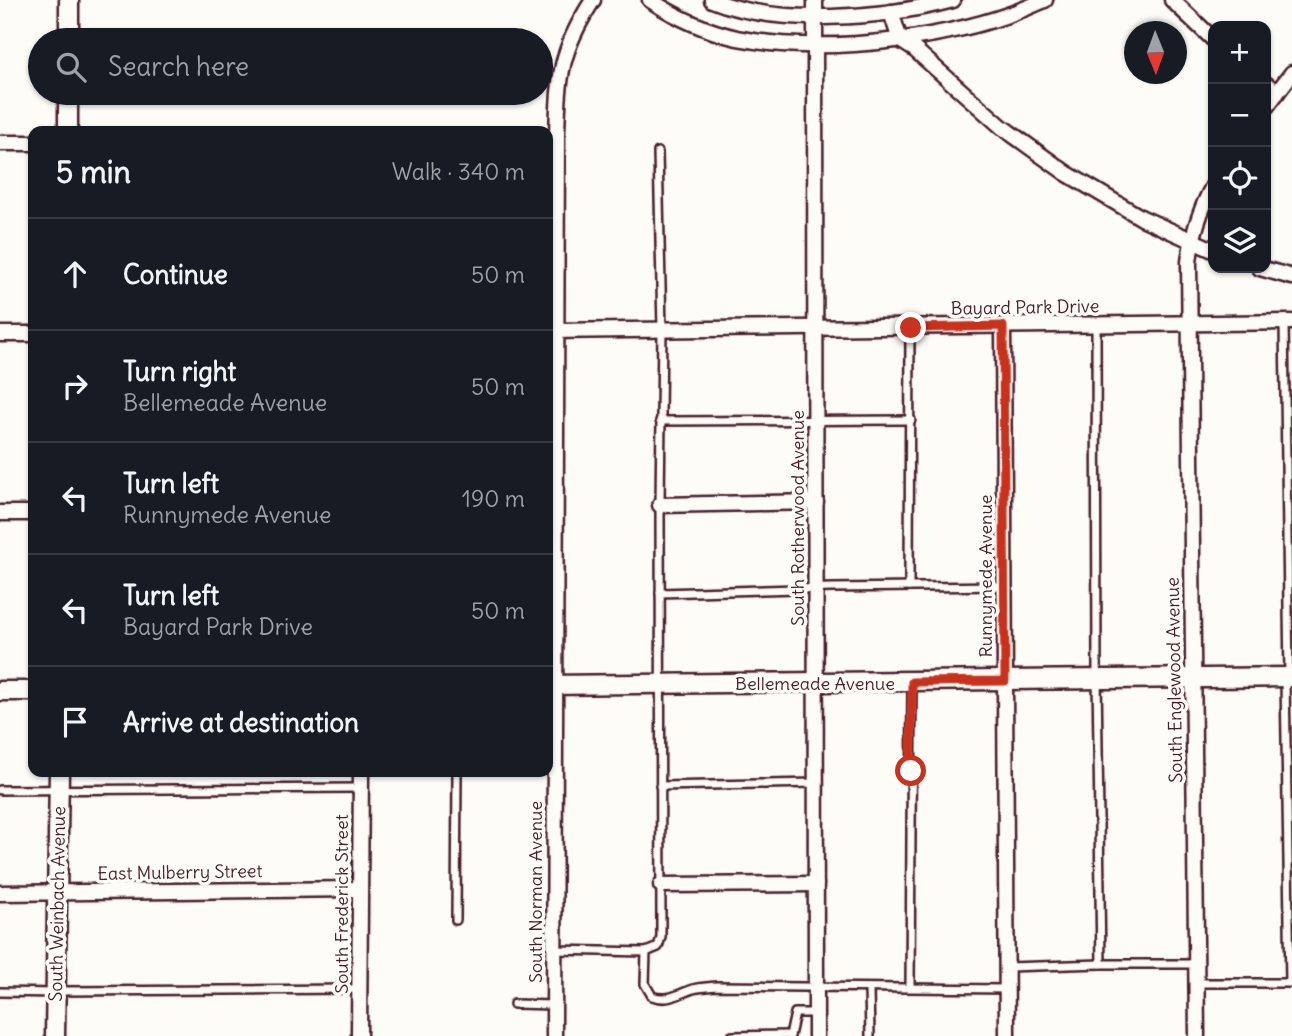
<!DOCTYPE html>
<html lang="en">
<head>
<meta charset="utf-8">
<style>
  body { margin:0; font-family:Delius,sans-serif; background:#242831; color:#f1f3f6 }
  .controls { position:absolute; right:21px; top:21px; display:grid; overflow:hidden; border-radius:14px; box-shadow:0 2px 5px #0004 }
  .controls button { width:63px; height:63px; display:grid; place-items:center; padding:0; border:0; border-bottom:2px solid #363941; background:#171b24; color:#f1f3f6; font:35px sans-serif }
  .compass { position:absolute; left:1124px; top:21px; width:63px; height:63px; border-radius:50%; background:#171b24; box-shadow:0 2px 5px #0004; rotate:179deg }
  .stop { position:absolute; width:21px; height:21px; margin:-16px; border:5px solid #c8321e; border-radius:50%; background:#fff }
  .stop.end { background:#c8321e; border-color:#fff; box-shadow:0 2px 7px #0008 }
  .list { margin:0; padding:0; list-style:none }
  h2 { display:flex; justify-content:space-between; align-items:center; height:91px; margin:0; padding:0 28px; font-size:30px }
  h2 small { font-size:23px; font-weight:400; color:#9ea1a6 }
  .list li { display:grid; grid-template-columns:46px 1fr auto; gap:21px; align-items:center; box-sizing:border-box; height:112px; padding:0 28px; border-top:2px solid #363941 }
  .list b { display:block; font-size:26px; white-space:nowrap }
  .list p { margin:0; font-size:23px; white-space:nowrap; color:#9ea1a6 }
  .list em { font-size:23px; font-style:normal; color:#9ea1a6 }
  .icon { flex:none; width:38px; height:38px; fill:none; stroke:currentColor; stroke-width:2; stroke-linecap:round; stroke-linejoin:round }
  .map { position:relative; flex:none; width:1292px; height:1036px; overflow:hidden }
  .search { position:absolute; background:#171b24; box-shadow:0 2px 5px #0004; left:28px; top:28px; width:525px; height:77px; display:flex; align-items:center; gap:18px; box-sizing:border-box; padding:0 24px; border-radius:38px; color:#9ea1a6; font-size:26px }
  .panel { position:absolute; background:#171b24; box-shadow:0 2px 5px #0004; left:28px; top:126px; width:525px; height:651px; border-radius:14px }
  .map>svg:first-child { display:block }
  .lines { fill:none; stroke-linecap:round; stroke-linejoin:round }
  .service-casing { stroke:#4a1f2b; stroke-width:12 }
  .minor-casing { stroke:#4a1f2b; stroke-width:19 }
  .tertiary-casing { stroke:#4a1f2b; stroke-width:23 }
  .service { stroke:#fdfcf7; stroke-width:7 }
  .minor { stroke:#fdfcf7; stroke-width:14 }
  .tertiary { stroke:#fdfcf7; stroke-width:18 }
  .route { stroke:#c8321e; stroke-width:9 }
  .labels { text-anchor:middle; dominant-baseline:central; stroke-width:7; stroke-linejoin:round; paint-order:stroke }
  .street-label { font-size:18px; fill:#4a1f2b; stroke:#fdfcf7 }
</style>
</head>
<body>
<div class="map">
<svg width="1292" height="1036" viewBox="0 0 1292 1036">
  <rect width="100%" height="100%" fill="#fdfcf7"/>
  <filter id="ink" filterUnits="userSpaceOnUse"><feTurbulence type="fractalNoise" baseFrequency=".0143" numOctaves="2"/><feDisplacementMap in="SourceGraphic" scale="14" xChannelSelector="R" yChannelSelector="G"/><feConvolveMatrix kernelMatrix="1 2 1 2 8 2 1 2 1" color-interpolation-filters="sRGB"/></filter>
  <g filter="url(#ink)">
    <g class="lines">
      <defs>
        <g id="service">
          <polyline points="1284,322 1289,677"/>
          <polyline points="1096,325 1097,676 1101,964"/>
          <polyline points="660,421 911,420"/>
          <polyline points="909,587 910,328"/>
          <polyline points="660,593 832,588 1004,586"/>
          <polyline points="1285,679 1290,983"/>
          <polyline points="660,786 816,783"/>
          <polyline points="0,790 361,788"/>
          <polyline points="456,920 457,772"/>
          <polyline points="555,950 646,952 658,947 661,937 660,505 662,329 658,152"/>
          <path d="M 646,952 L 645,984 L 652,996 C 668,1002 678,994 693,989 C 701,987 709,987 717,986 L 1007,989"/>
          <polyline points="1007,967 1101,964 1195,964"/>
          <polyline points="1196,983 1292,983"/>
          <polyline points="910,987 912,683"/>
          <polyline points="869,988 870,1036"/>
          <polyline points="0,992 55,993 61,991 359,989"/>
          <polyline points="514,1004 554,1005"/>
          <polyline points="732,1036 790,1035"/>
          <polyline points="790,1036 795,1013 815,1013"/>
        </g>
        <g id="minor">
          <path d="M 650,0 C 676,17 706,31 737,38 C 828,56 961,39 1045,0"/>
          <path d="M 712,0 C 778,27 885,18 953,0"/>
          <polyline points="815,0 816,1036"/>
          <polyline points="1172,0 1213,39"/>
          <polyline points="891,12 900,40 914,49 1002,127 1066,173 1142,218 1213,250"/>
          <polyline points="1266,84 1277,93"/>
          <polyline points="1266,107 1292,73"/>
          <polyline points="0,143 33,143"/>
          <polyline points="1260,268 1292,277"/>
          <polyline points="1003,326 1007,1036"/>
          <polyline points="548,331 1292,322"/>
          <polyline points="0,334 33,334"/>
          <polyline points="660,505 816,502"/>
          <polyline points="0,513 33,513"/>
          <polyline points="661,885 816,884"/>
          <polyline points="0,893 360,889"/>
          <polyline points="359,1036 361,772"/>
          <path d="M 554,1036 L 557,133 C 559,74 560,51 593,0"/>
          <path d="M 1197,1036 L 1189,262 C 1192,235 1200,210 1213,186"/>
        </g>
        <g id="tertiary">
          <polyline points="69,40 69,0"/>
          <polyline points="68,131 68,93"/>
          <polyline points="548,685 1292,677"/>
          <polyline points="0,691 33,691"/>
          <polyline points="55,1036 59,772"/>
        </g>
      </defs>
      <use href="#service" class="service-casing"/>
      <use href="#minor" class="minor-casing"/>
      <use href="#tertiary" class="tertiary-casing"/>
      <use href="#service" class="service"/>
      <use href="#minor" class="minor"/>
      <use href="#tertiary" class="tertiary"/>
    </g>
  </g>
  <g class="lines" filter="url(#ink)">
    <polyline class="route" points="911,328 1003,326 1005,681 912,682 911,771"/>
  </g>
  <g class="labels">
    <g class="street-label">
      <text transform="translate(1025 307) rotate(-1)">Bayard Park Drive</text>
      <text transform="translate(797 518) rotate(-90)">South Rotherwood Avenue</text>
      <text transform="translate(985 576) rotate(-90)">Runnymede Avenue</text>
      <text transform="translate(1174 680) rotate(-91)">South Englewood Avenue</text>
      <text x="815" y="683">Bellemeade Avenue</text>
      <text transform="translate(180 872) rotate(-1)">East Mulberry Street</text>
      <text transform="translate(535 892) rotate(-90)">South Norman Avenue</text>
      <text transform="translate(57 904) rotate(-89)">South Weinbach Avenue</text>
      <text transform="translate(341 904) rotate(-90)">South Frederick Street</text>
    </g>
  </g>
</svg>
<div class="controls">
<button>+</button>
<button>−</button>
<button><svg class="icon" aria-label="locate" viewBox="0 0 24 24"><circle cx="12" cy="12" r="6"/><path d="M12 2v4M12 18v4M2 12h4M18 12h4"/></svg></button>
<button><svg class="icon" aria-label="layers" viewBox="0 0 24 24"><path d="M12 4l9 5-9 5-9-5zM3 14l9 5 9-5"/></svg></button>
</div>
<svg class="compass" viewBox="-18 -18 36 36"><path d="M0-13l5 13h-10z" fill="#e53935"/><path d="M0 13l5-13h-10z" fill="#9ea1a6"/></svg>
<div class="stop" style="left:911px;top:771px"></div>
<div class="stop end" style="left:911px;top:328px"></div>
<div class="search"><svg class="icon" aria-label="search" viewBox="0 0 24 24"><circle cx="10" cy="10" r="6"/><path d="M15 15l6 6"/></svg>Search here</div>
<section class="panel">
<h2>5 min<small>Walk · 340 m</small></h2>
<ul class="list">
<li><svg class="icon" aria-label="ahead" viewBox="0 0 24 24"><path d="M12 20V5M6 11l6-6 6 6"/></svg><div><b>Continue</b></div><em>50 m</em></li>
<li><svg class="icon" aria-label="right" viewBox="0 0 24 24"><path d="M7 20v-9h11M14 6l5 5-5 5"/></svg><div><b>Turn right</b><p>Bellemeade Avenue</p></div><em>50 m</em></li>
<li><svg class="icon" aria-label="left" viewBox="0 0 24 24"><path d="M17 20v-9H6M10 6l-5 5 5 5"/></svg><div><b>Turn left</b><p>Runnymede Avenue</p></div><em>190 m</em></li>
<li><svg class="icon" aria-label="left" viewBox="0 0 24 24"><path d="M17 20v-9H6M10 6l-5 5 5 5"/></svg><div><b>Turn left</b><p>Bayard Park Drive</p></div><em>50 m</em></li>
<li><svg class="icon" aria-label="arrive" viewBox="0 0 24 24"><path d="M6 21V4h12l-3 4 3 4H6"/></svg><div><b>Arrive at destination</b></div></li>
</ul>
</section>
</div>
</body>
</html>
